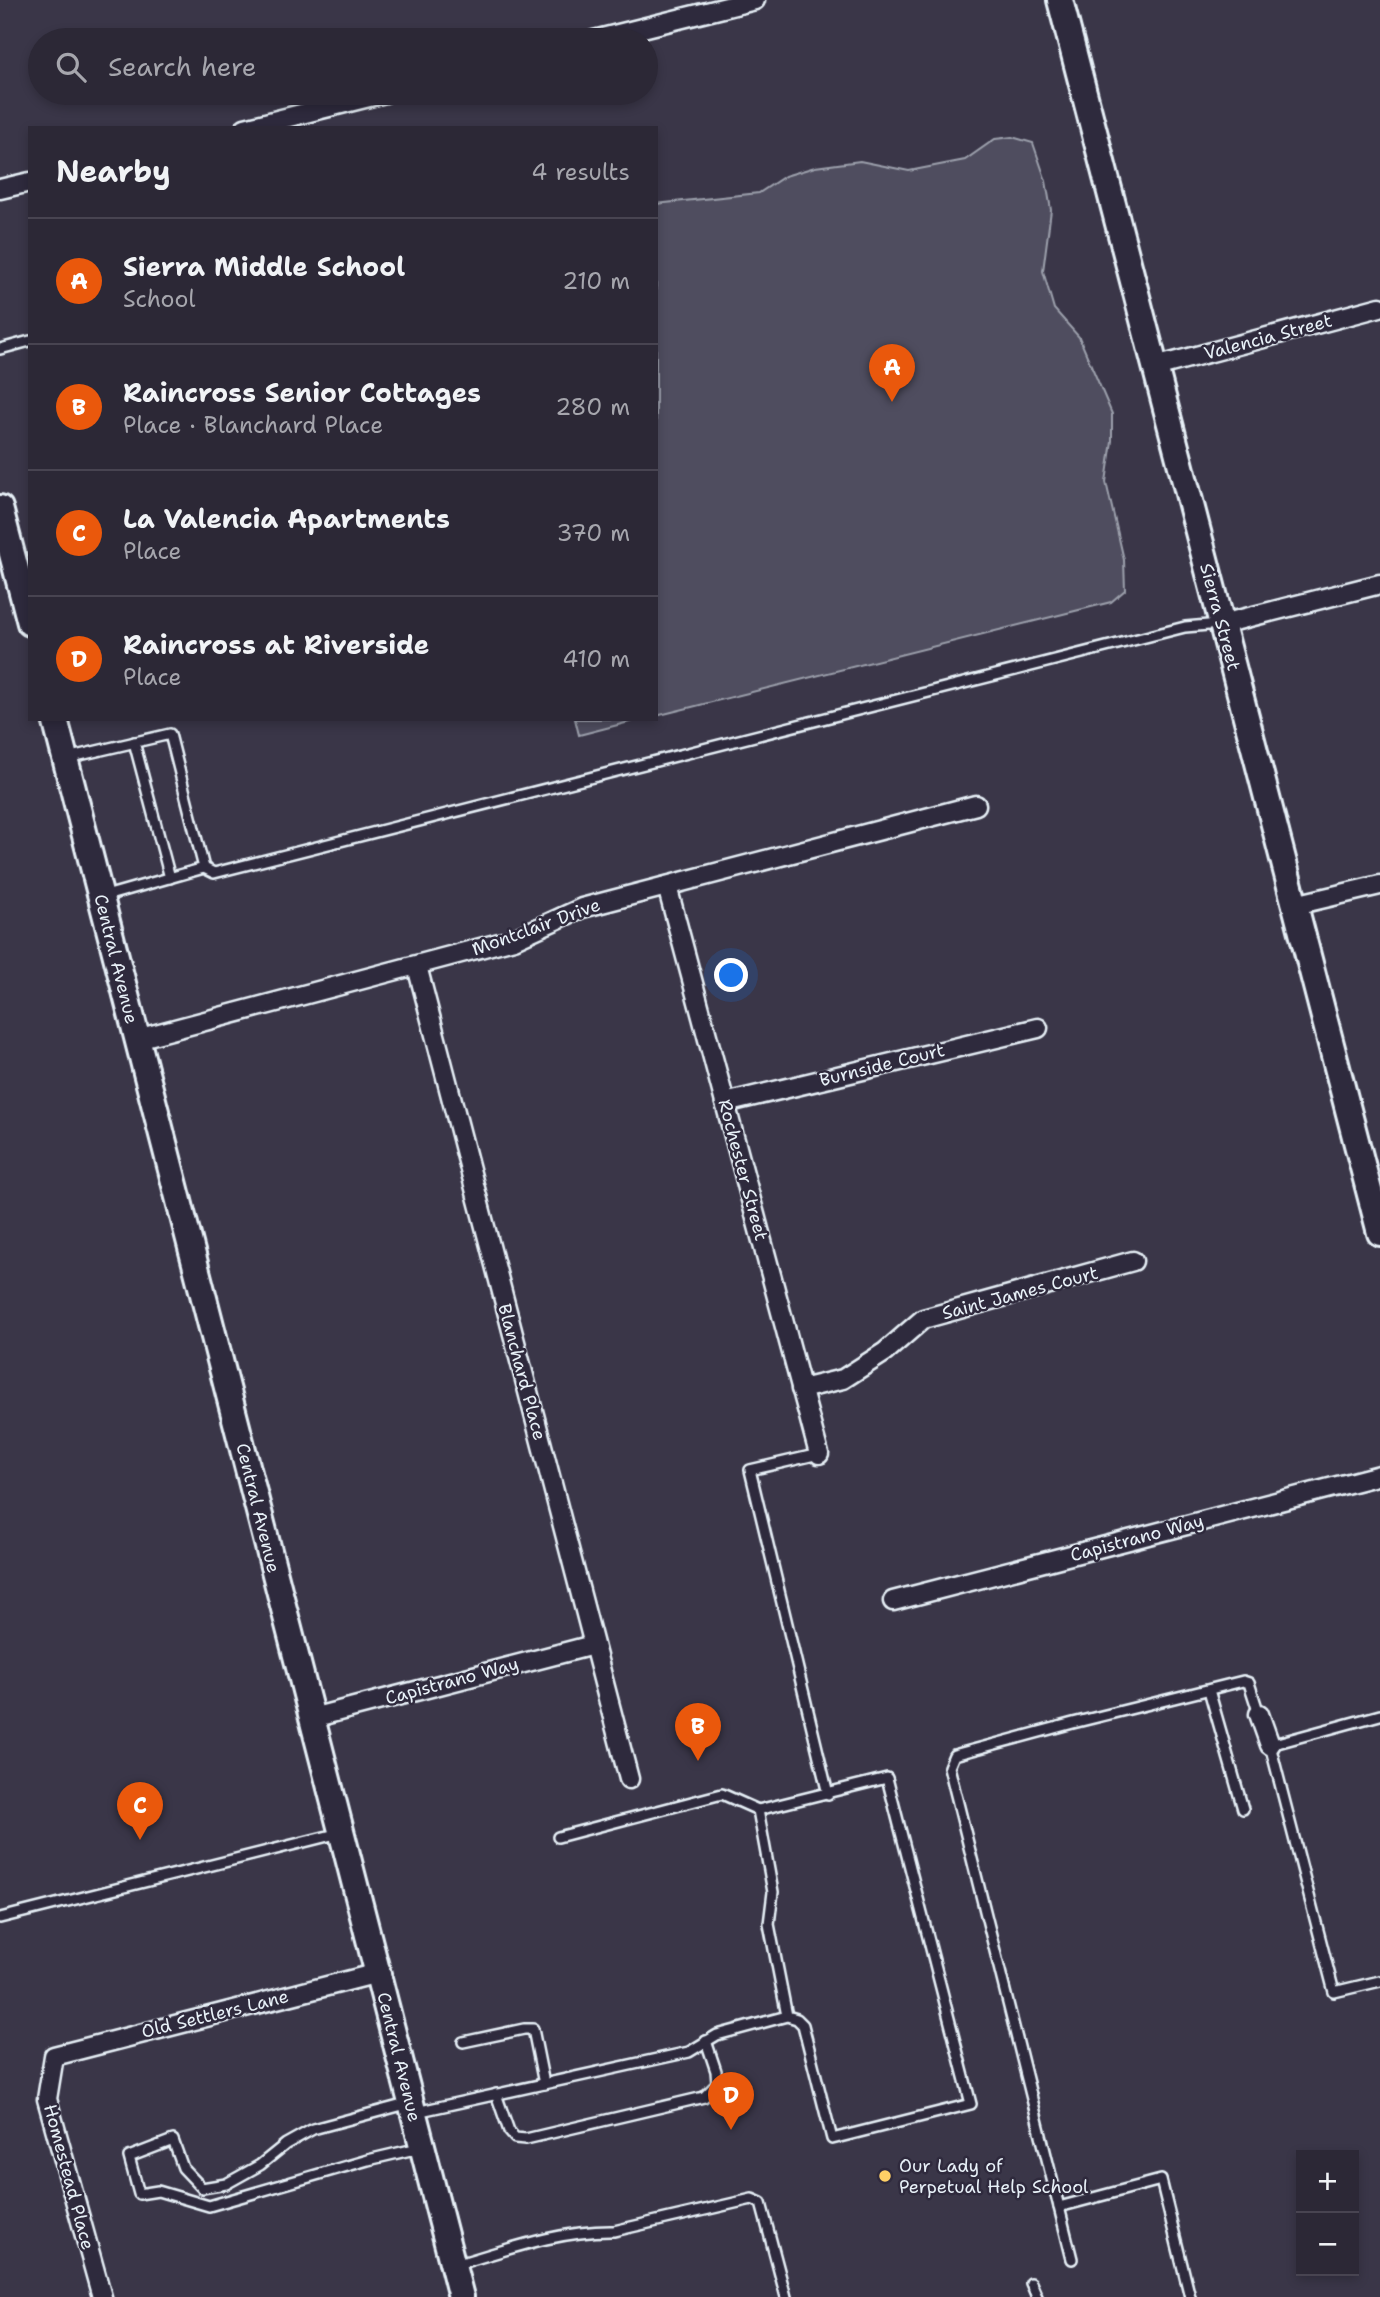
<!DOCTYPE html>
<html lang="en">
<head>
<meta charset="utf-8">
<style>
  body { margin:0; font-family:"Shantell Sans",sans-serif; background:#34303e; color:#f1f3f6 }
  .controls { position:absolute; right:21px; bottom:21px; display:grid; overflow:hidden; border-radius:0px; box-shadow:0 4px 10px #0003 }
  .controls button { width:63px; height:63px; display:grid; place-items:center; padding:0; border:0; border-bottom:2px solid #484451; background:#2c2836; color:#f1f3f6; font:35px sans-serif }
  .you { position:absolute; left:732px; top:976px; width:24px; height:24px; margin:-18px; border:5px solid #fff; border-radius:50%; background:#1a73e8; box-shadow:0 0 0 10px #1a73e833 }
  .badge { display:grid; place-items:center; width:46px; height:46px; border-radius:50%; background:#ea580c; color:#fff; font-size:23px; font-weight:700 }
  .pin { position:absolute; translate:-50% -58px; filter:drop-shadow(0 2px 4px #0008) }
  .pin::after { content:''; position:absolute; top:37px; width:24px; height:21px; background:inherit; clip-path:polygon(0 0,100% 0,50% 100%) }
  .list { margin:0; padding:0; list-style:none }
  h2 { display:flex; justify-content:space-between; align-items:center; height:91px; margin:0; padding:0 28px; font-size:30px }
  h2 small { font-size:23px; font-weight:400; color:#a6a6ad }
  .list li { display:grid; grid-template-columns:46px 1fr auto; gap:21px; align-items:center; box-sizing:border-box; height:126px; padding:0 28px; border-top:2px solid #484451 }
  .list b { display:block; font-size:26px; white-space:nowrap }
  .list p { margin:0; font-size:23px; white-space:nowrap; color:#a6a6ad }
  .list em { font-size:23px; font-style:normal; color:#a6a6ad }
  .icon { flex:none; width:38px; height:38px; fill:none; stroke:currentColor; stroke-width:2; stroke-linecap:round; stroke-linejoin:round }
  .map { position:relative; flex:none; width:1380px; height:2297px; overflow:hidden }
  .search { position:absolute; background:#2c2836; box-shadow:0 4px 10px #0003; left:28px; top:28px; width:630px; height:77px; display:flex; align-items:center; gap:18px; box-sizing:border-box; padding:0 24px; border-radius:38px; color:#a6a6ad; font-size:26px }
  .panel { position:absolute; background:#2c2836; box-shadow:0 4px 10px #0003; left:28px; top:126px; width:630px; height:595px; border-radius:0px }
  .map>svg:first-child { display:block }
  .green { fill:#504e5f; stroke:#9ca0ac; stroke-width:2 }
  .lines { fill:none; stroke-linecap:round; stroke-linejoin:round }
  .lane-casing { stroke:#e8f1f8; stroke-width:14 }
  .street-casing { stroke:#e8f1f8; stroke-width:23 }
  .secondary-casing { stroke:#e8f1f8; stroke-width:30 }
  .lane { stroke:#2f2a3d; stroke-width:9 }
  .street { stroke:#2f2a3d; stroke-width:18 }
  .secondary { stroke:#2f2a3d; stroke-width:24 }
  .poi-dot { fill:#ffd166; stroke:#2f2a3d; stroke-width:2.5 }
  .labels { text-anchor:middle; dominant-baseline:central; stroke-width:5; stroke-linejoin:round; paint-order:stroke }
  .street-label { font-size:18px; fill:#e8f1f8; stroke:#2f2a3d }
  .poi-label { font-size:18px; fill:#e8f1f8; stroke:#2f2a3d; text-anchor:start }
</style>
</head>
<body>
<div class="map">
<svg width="1380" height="2297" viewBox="0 0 1380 2297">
  <rect width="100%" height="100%" fill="#3a3648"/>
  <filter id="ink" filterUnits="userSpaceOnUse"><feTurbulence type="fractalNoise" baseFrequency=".0143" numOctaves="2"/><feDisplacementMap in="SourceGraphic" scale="14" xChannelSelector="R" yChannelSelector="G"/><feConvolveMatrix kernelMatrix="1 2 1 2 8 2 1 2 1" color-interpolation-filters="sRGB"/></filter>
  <g filter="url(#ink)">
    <g class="green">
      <polygon points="1012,137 1033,143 1046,181 1051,210 1043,271 1054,309 1079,337 1112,414 1112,441 1106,482 1124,560 1125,590 1111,602 656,716 656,204 759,193 785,176 815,167 860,161 909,171 965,160 995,139"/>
      <polygon points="575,719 641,719 579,735"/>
    </g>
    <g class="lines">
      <defs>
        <g id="lane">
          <polyline points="0,349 30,341"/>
          <polyline points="134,742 170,878"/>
          <polyline points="67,758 170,734 204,868 102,897"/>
          <polyline points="204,868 214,873 1185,627 1220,624"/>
          <polyline points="819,1454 750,1470 828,1794"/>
          <polyline points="1209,1690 1243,1809"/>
          <polyline points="1380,1715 1270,1745 1334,1992 1380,1981"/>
          <polyline points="558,1837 722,1794 758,1810"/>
          <polyline points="0,1918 340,1833"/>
          <polyline points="463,2042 524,2029 533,2029 544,2084"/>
          <polyline points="496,2094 509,2131 515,2138 526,2139 704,2097 717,2084 716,2071 706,2041"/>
          <polyline points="410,2103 313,2129 286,2144 260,2165 226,2184 202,2188 183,2168 173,2140 129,2157 139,2194 158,2191 209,2206 368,2160 419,2148"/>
          <polyline points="416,2112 689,2052 717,2035 787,2016 769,1924 773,1892 758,1810 887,1778 971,2104 832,2139 803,2025 797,2019 787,2016"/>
          <polyline points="1059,2207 1072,2259"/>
          <path d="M 455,2265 C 506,2250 560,2230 614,2231 L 752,2199 L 761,2203 L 786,2297"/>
          <polyline points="1031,2283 1037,2297"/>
          <polyline points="1190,2297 1161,2180 1059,2207 949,1767 954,1755 1073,1723 1243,1681 1249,1683 1259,1714"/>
        </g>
        <g id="street">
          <polyline points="594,40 755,0"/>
          <polyline points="245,128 385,93"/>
          <polyline points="0,189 30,182"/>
          <polyline points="1155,367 1380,307"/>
          <polyline points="1222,624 1380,584"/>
          <polyline points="667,886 819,1454"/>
          <polyline points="1295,905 1380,885"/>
          <polyline points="417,966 629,1779"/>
          <polyline points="137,1039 514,939 582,908 976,805"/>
          <polyline points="725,1103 1038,1028"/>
          <polyline points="801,1389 843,1379 885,1352 923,1319 1133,1261"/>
          <polyline points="893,1601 1380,1475"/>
          <polyline points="1259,1714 1270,1745"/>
          <polyline points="312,1718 593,1645"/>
          <polyline points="102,2297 47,2099 54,2056 378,1973"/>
        </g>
        <g id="secondary">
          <polyline points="1060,0 1380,1233"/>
          <polyline points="0,508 30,623"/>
          <polyline points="55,719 461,2297"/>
        </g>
      </defs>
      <use href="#lane" class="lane-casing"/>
      <use href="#street" class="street-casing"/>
      <use href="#secondary" class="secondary-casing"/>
      <use href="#lane" class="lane"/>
      <use href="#street" class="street"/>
      <use href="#secondary" class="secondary"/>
    </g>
  </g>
  <circle class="poi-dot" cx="885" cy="2176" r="7"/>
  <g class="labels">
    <g class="street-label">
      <text transform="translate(1268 337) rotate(-15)">Valencia Street</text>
      <text transform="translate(1220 617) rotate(75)">Sierra Street</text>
      <text transform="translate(536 927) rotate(-20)">Montclair Drive</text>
      <text transform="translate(116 959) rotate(76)">Central Avenue</text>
      <text transform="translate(882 1065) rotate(-14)">Burnside Court</text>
      <text transform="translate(743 1170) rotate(75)">Rochester Street</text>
      <text transform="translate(1020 1293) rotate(-15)">Saint James Court</text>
      <text transform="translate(522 1372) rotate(75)">Blanchard Place</text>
      <text transform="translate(258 1508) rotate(76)">Central Avenue</text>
      <text transform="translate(1137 1538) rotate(-15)">Capistrano Way</text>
      <text transform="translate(452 1681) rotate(-15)">Capistrano Way</text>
      <text transform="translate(215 2014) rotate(-14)">Old Settlers Lane</text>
      <text transform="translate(399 2057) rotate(76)">Central Avenue</text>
      <text transform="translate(69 2177) rotate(75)">Homestead Place</text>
    </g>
    <g class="poi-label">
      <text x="899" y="2166">Our Lady of<tspan x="899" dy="21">Perpetual Help School</tspan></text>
    </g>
  </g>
</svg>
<div class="controls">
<button>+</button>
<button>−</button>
</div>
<div class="you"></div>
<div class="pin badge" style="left:892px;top:402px">A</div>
<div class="pin badge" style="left:698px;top:1761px">B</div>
<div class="pin badge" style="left:140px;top:1840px">C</div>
<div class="pin badge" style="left:731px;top:2130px">D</div>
<div class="search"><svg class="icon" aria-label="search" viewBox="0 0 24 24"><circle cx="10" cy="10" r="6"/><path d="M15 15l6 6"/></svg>Search here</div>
<section class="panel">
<h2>Nearby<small>4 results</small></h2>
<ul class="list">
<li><span class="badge">A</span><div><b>Sierra Middle School</b><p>School</p></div><em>210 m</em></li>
<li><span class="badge">B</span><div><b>Raincross Senior Cottages</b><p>Place · Blanchard Place</p></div><em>280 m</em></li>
<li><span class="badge">C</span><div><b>La Valencia Apartments</b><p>Place</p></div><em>370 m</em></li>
<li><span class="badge">D</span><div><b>Raincross at Riverside</b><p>Place</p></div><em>410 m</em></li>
</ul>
</section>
</div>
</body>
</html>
